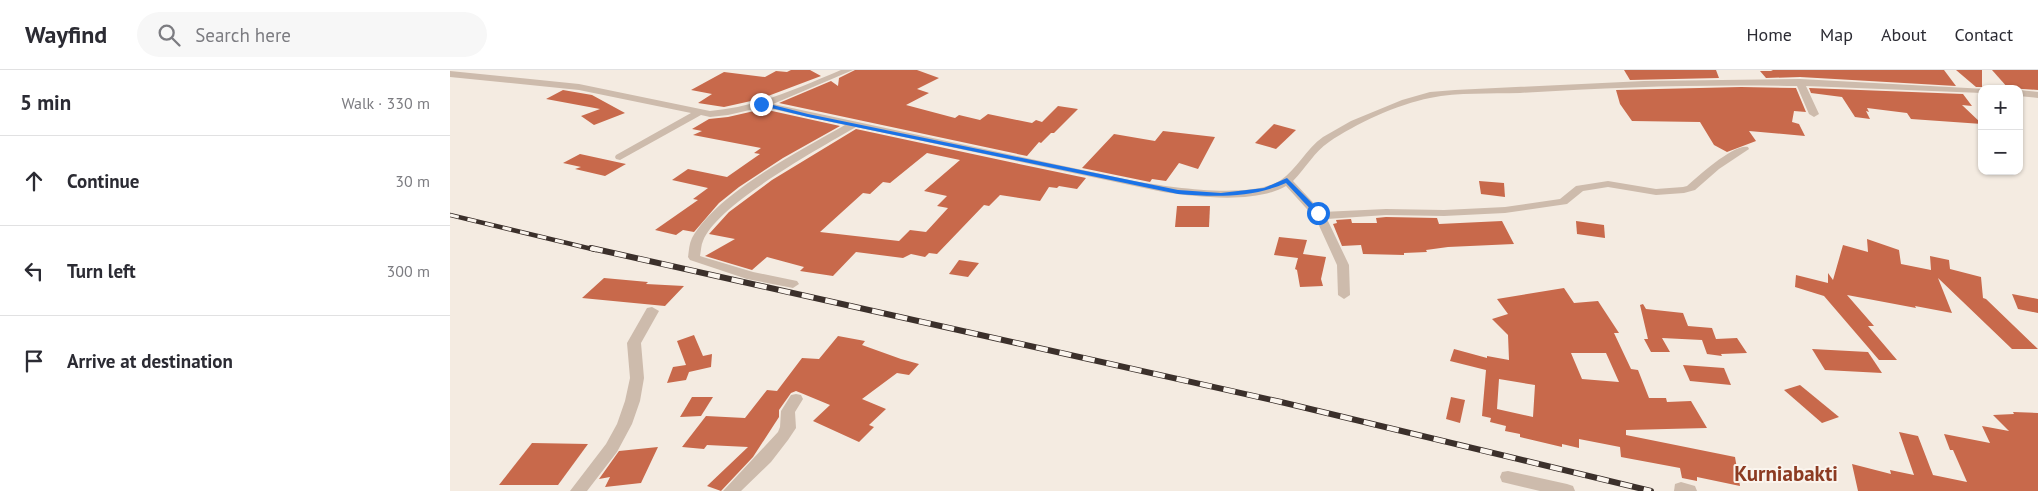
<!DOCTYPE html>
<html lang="en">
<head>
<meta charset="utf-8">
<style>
  body { margin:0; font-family:"PT Sans",sans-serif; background:#f7f7f7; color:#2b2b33 }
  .controls { position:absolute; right:15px; top:15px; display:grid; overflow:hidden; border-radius:10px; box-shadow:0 1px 4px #0004 }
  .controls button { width:45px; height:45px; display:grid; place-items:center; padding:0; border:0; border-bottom:1px solid #e1e1e2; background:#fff; color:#2b2b33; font:25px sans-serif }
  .stop { position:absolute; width:15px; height:15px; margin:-11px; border:4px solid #1a73e8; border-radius:50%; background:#fff }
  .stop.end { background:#1a73e8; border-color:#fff; box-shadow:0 1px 5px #0008 }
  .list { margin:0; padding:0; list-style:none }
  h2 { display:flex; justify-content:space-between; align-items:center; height:65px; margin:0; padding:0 20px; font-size:21px }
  h2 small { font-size:16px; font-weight:400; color:#7c7c81 }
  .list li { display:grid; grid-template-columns:32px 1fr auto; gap:15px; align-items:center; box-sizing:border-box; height:90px; padding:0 20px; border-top:1px solid #e1e1e2 }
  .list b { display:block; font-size:19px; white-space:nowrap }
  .list em { font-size:16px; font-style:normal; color:#7c7c81 }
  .icon { flex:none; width:28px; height:28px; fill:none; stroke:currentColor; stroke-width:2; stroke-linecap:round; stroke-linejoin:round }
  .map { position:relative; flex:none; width:1588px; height:421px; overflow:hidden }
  header { display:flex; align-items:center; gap:30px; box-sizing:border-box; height:70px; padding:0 25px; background:#fff; border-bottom:1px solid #e1e1e2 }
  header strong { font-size:24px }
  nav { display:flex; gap:28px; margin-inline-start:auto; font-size:18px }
  .search { width:350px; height:45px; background:#f7f7f7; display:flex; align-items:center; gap:12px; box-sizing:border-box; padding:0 18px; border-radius:28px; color:#7c7c81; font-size:19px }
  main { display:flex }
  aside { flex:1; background:#fff }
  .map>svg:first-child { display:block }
  .building { fill:#c8694b; fill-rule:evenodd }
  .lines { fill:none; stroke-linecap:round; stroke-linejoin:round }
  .minor { fill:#cdbbac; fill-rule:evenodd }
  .rail-far1-casing { stroke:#3b302b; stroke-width:4.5 }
  .rail-casing { stroke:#3b302b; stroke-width:6 }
  .rail-far1 { stroke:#fbf5ee; stroke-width:3; stroke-dasharray:9; stroke-linecap:butt }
  .rail { stroke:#fbf5ee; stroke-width:4.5; stroke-dasharray:12; stroke-linecap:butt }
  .route { fill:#1a73e8 }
  .labels { text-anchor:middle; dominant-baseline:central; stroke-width:4; stroke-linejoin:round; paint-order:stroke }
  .near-quarter-label { font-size:21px; font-weight:bold; fill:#8c3b22; stroke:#fbf5ee }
</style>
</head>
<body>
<header>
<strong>Wayfind</strong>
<div class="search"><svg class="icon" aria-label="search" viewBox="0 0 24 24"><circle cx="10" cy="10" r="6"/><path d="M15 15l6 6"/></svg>Search here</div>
<nav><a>Home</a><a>Map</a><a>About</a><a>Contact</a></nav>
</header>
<main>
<aside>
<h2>5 min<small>Walk · 330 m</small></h2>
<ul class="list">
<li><svg class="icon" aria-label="ahead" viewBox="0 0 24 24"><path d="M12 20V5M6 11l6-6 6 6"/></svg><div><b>Continue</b></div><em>30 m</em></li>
<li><svg class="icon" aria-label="left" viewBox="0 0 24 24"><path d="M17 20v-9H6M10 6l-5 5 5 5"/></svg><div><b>Turn left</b></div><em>300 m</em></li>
<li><svg class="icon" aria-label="arrive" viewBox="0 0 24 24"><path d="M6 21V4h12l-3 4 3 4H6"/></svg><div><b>Arrive at destination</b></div></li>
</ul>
</aside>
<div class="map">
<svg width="1588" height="421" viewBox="0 0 1588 421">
  <rect width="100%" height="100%" fill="#f4ebe1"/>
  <g class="building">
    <polygon points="341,0 360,0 371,6 310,29 274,37 248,33 262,24 241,20 274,2 315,7 326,1 337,2"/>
    <polygon points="405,0 467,0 489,8 467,19 479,23 456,35 505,48 509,45 530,50 538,44 582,53 586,50 592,52 608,36 628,39 604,63 601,63 591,73 589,72 577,86 329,33 381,11 388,16 389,8"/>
    <polygon points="1174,0 1266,0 1269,8 1180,10"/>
    <polygon points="1321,0 1494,0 1506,16 1350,7 1316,8 1310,1 1323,1"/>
    <polygon points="1506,0 1532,0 1532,17 1526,17"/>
    <polygon points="1542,0 1588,0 1588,20 1558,18"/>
    <polygon points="1291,17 1346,18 1356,42 1344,41 1342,52 1349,54 1355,66 1299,61 1306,71 1277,82 1264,75 1250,52 1182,51 1170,34 1166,20"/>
    <polygon points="1359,18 1513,24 1522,36 1512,35 1532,54 1461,49 1457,43 1417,38 1419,42 1416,41 1420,49 1405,47 1392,27 1361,23"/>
    <polygon points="113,20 142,25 175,43 144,55 131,46 150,39 96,29"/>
    <polygon points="313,39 390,56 333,88 289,117 269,133 244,162 233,160 226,165 205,160 248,130 243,129 258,118 222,110 238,99 277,107 310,84 304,83 311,78 243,65 252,61 242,59 259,49 278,47"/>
    <polygon points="824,54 846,60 826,79 805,73"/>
    <path d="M 406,59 L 569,94 L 636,108 L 627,119 L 609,116 L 607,118 L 599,117 L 590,131 L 550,125 L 539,136 L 534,135 L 487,184 L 479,183 L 475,187 L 461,184 L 453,188 L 406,182 L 383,206 L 350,201 L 354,197 L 317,187 L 302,200 L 255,186 L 285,169 L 259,164 L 279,142 L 322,110 ZM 477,83 L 510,90 L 474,121 L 497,126 L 487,136 L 498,138 L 476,162 L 460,160 L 449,171 L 370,162 L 413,123 L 420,124 L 433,112 L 440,113 Z"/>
    <polygon points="713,61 765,67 748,99 729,93 716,111 702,109 700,112 632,98 664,64 705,71"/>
    <polygon points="130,84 176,94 155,106 125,99 131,97 113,93"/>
    <polygon points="1029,111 1054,113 1055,127 1031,124"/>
    <polygon points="727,136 760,136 759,157 725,157"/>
    <polygon points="936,147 987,148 989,154 1052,151 1064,174 998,177 976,180 977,182 954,183 954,185 913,184 911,175 892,176 883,154 887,153 886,150 901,149 902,153 927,153 926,148"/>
    <polygon points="1126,151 1154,155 1155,168 1127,164"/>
    <polygon points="829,167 857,170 853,184 876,187 871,209 873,216 850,217 847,200 845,199 848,188 824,185"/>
    <polygon points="1417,169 1449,180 1451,194 1481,200 1480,186 1499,190 1500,199 1531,207 1533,228 1536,229 1588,279 1562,279 1488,208 1502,243 1465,236 1466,238 1397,225 1424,256 1418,256 1447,290 1429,290 1374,226 1345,217 1346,205 1378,213 1378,203 1383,210 1393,175 1418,182"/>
    <polygon points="509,190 529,193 518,207 499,204"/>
    <polygon points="154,208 198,212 196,214 234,216 215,236 132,228"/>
    <path d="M 1114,218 L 1124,233 L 1148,231 L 1169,263 L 1164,263 L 1181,299 L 1188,300 L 1199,328 L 1216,328 L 1217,332 L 1241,331 L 1257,358 L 1176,360 L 1176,365 L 1285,387 L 1290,416 L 1247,407 L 1247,411 L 1232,408 L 1230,398 L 1171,387 L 1170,377 L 1129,369 L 1129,378 L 1112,374 L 1112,377 L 1070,367 L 1070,364 L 1055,361 L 1056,356 L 1040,352 L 1041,348 L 1032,346 L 1036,300 L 1000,291 L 1004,279 L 1037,288 L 1037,286 L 1059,290 L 1058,265 L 1042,249 L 1058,244 L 1047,229 ZM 1121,283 L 1156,283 L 1169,312 L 1132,309 ZM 1049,309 L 1085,315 L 1083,347 L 1047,339 Z"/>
    <polygon points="1562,224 1588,229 1588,243 1568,239"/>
    <polygon points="1193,234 1196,239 1233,243 1238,256 1262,258 1266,269 1287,268 1297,283 1271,284 1272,286 1257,284 1252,270 1212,268 1220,282 1201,282 1194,269 1198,269 1190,235"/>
    <polygon points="244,265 253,286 262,284 261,297 239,302 236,310 217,313 223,297 236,295 227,271"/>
    <polygon points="388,266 415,271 412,275 451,289 469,294 459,305 447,303 412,329 436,339 419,355 424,357 409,372 363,351 380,335 351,323 346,321 341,323 329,340 329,347 303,387 271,421 257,416 298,377 257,375 254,379 232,377 256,346 295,348 317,320 327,321 352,288 369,289"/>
    <polygon points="1362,279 1418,282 1432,303 1375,300"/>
    <polygon points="1233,295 1274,298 1281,315 1240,311"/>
    <polygon points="1350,315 1389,347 1372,353 1334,320"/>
    <polygon points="242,327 263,327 251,346 230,347"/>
    <polygon points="1001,327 1015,330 1010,353 996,349"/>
    <polygon points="1563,342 1588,343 1588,421 1408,421 1402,394 1441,404 1440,400 1464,405 1449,362 1468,366 1483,405 1517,412 1503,380 1500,380 1494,364 1540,373 1532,356 1559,361 1543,345 1564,344"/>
    <polygon points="82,373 138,374 108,415 49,415"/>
    <polygon points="208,377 191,413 155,417 160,407 149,409 169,381"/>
  </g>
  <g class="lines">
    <g class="minor">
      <path d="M 391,0 L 403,0 L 323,34 L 684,111 C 719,117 801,130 831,110 C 847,99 856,79 873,67 L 901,51 L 952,30 L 980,22 L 1005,20 L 1194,11 L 1350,9 L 1536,19 L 1532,19 L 1532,23 L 1356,16 L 1369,44 L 1364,47 L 1359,44 L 1347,16 C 1255,14 1163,17 1070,23 C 1040,24 1009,22 980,28 C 948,34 905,54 879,72 C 864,82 856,98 843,111 L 872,142 L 936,139 L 994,140 L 1055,137 L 1110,129 L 1126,116 L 1158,111 L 1206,119 L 1233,117 L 1237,116 C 1249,106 1283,74 1298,77 L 1299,79 L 1269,99 L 1245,120 L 1234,123 L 1206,125 L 1158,117 L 1133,121 L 1117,134 L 1055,143 L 994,146 L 936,145 L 877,149 L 899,195 L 900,225 L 894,229 L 888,225 L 887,195 L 866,149 L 836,116 C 805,134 748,127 713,122 L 406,57 C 370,78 267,134 253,171 C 251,175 251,181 250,186 L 253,187 L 303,202 L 347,211 L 349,214 L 343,218 L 297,209 L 240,190 L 238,187 C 239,181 239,174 242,168 C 268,122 350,81 395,55 L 313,37 L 278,45 L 260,47 L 251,45 L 170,90 L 166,89 L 165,87 L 166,85 L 241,43 L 129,20 L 0,7 L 0,1 L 129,14 L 260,41 C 307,37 348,18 391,0 Z"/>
      <polygon points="1569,20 1588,22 1588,28 1569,26"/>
      <polygon points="202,237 209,241 191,273 194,308 190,331 182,354 167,382 137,421 120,421 156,374 167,354 175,331 180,308 177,273 197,238"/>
      <polygon points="346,324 351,325 353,329 345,342 346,358 338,370 321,392 291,421 273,421 328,362 330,357 331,341 341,325"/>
      <polygon points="1058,401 1117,414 1123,416 1125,421 1090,421 1052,412 1050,407 1052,402"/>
      <polygon points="1231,412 1245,416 1247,421 1224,421 1225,414"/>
    </g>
    <defs>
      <polyline id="rail-far1" points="0,145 146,180"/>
      <polyline id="rail" points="141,178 831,332 1201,421"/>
    </defs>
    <use href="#rail-far1" class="rail-far1-casing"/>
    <use href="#rail" class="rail-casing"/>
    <use href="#rail-far1" class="rail-far1"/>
    <use href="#rail" class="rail"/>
  </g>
  <path class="route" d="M 311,32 L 358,44 L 728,120 L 771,123 L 814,118 L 837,108 L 872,143 L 865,144 L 836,113 C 801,128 766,127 728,124 L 358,47 L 309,35 Z"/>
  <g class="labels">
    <g class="near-quarter-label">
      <text x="1336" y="403">Kurniabakti</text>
    </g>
  </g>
</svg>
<div class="controls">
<button>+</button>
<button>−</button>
</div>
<div class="stop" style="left:868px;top:143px"></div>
<div class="stop end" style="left:311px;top:34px"></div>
</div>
</main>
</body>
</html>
